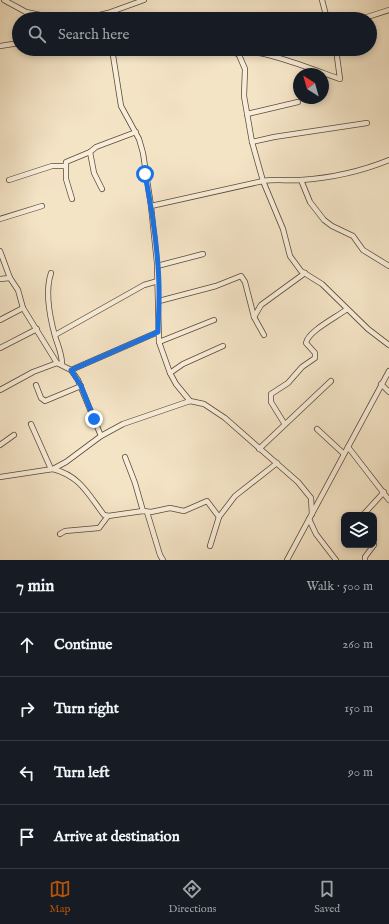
<!DOCTYPE html>
<html lang="en">
<head>
<meta charset="utf-8">
<style>
  body { margin:0; font-family:"IM FELL English",serif; background:#20242c; color:#f1f3f6 }
  .controls { position:absolute; right:12px; bottom:12px; display:grid; overflow:hidden; border-radius:8px; box-shadow:0 2px 6px #0003 }
  .controls button { width:36px; height:36px; display:grid; place-items:center; padding:0; border:0; border-bottom:1px solid #363941; background:#171b24; color:#f1f3f6; font:20px sans-serif }
  .compass { position:absolute; left:293px; top:68px; width:36px; height:36px; border-radius:50%; background:#171b24; box-shadow:0 2px 6px #0003; rotate:323deg }
  .stop { position:absolute; width:12px; height:12px; margin:-9px; border:3px solid #1a73e8; border-radius:50%; background:#fff }
  .stop.end { background:#1a73e8; border-color:#fff; box-shadow:0 1px 4px #0008 }
  .list { margin:0; padding:0; list-style:none }
  h2 { display:flex; justify-content:space-between; align-items:center; height:52px; margin:0; padding:0 16px; font-size:17px }
  h2 small { font-size:13px; font-weight:400; color:#9ea1a6 }
  .list li { display:grid; grid-template-columns:26px 1fr auto; gap:12px; align-items:center; box-sizing:border-box; height:64px; padding:0 16px; border-top:1px solid #363941 }
  .list b { display:block; font-size:15px; white-space:nowrap }
  .list em { font-size:13px; font-style:normal; color:#9ea1a6 }
  .icon { flex:none; width:22px; height:22px; fill:none; stroke:currentColor; stroke-width:2; stroke-linecap:round; stroke-linejoin:round }
  .map { position:relative; flex:none; width:389px; height:560px; overflow:hidden }
  .search { position:absolute; background:#171b24; box-shadow:0 2px 6px #0003; left:12px; right:12px; top:12px; height:44px; display:flex; align-items:center; gap:10px; box-sizing:border-box; padding:0 14px; border-radius:22px; color:#9ea1a6; font-size:15px }
  .sheet { height:308px; background:#171b24 }
  nav { display:flex; justify-content:space-around; align-items:center; box-sizing:border-box; height:56px; border-top:1px solid #363941; background:#171b24; font-size:11px; color:#9ea1a6 }
  nav a { display:grid; justify-items:center; gap:2px }
  nav .on { color:#b45309 }
  .map>svg:first-child { display:block }
  .lines { fill:none; stroke-linecap:round; stroke-linejoin:round }
  .street-casing { stroke:#5a4a36; stroke-width:6 }
  .street { stroke:#f8edda; stroke-width:4.5 }
  .route { stroke:#1a73e8; stroke-width:5 }
</style>
</head>
<body>
<div class="map">
<svg width="389" height="560" viewBox="0 0 389 560">
  <rect width="100%" height="100%" fill="#f4e4c6"/>
  <filter id="stains"><feTurbulence type="fractalNoise" baseFrequency=".005" numOctaves="4"/><feColorMatrix values="0 0 0 0 .2 0 0 0 0 .09 0 0 0 0 .02 0 0 0 .5 -.17"/></filter>
  <radialGradient id="worn" r=".72"><stop offset=".6" stop-color="#630" stop-opacity="0"/><stop offset="1" stop-color="#630" stop-opacity=".3"/></radialGradient>
  <g class="lines">
    <defs>
      <g id="street">
        <polyline points="4,0 26,12 59,19"/>
        <polyline points="322,0 327,19"/>
        <polyline points="83,19 108,13 144,0"/>
        <polyline points="361,19 389,10"/>
        <polyline points="0,46 19,43"/>
        <polyline points="112,49 121,106 139,139 143,153 151,206 157,263 159,342 170,373 176,384 190,401"/>
        <polyline points="230,49 239,55 245,69 244,96 252,142 263,181 283,229 290,256 301,271 322,284 368,329 389,345"/>
        <path d="M 238,53 C 257,46 319,72 340,79 L 336,49"/>
        <polyline points="247,114 298,102"/>
        <polyline points="252,142 274,137 367,123"/>
        <polyline points="9,180 52,166 65,166"/>
        <polyline points="301,180 310,202 324,220 332,226 353,236 363,250 389,266"/>
        <polyline points="102,189 94,173 90,152 96,147 136,132"/>
        <polyline points="72,199 66,179 66,162 90,152"/>
        <path d="M 151,206 L 263,181 C 276,179 288,181 301,180 C 330,178 362,171 389,160"/>
        <polyline points="0,219 42,206"/>
        <polyline points="0,251 10,278 18,290 23,308 57,363 71,370 78,380 101,436"/>
        <polyline points="157,266 203,254"/>
        <path d="M 51,273 C 45,291 50,318 55,336 C 58,346 62,354 62,364"/>
        <polyline points="0,279 10,278"/>
        <polyline points="159,301 216,286 241,276 245,282 254,317 264,335"/>
        <polyline points="254,317 261,305 305,273"/>
        <polyline points="0,320 23,308"/>
        <polyline points="55,335 144,285 158,281"/>
        <polyline points="159,342 214,320"/>
        <polyline points="0,348 37,329"/>
        <polyline points="71,370 158,332"/>
        <polyline points="170,373 183,364 223,346"/>
        <polyline points="381,384 389,392"/>
        <polyline points="36,385 41,398 45,401 81,386"/>
        <polyline points="0,390 33,372 57,363"/>
        <path d="M 284,423 L 271,402 L 271,394 L 288,383 L 302,367 L 315,358 L 315,353 L 306,343 C 308,331 337,317 347,309"/>
        <polyline points="31,424 51,469"/>
        <polyline points="317,429 344,454"/>
        <polyline points="0,445 14,435"/>
        <polyline points="348,447 389,500"/>
        <polyline points="259,449 331,381"/>
        <polyline points="125,457 135,483 143,511"/>
        <path d="M 53,469 C 80,476 88,494 104,515 L 108,516 L 143,511 L 151,512 L 170,508 L 184,511 L 207,501 L 219,517 L 235,496 L 277,463"/>
        <polyline points="0,477 53,469 66,462 101,436 123,424 190,401 204,404 225,418 298,482 311,498 312,514"/>
        <polyline points="147,512 160,555 163,560"/>
        <polyline points="363,515 384,492"/>
        <polyline points="309,519 316,534 336,560"/>
        <polyline points="60,534 65,531 99,528 108,516"/>
        <polyline points="210,546 219,517"/>
        <polyline points="287,560 389,371"/>
        <polyline points="365,560 365,557 374,545"/>
      </g>
    </defs>
    <use href="#street" class="street-casing"/>
    <use href="#street" class="street"/>
  </g>
  <g class="lines">
    <path class="route" d="M 94,419 L 81,386 L 71,370 L 158,332 C 158,321 159,311 159,301 C 160,259 153,215 145,174"/>
  </g>
  <rect width="100%" height="100%" filter="url(#stains)"/>
  <rect width="100%" height="100%" fill="url(#worn)"/>
</svg>
<div class="controls">
<button><svg class="icon" aria-label="layers" viewBox="0 0 24 24"><path d="M12 4l9 5-9 5-9-5zM3 14l9 5 9-5"/></svg></button>
</div>
<svg class="compass" viewBox="-18 -18 36 36"><path d="M0-13l5 13h-10z" fill="#e53935"/><path d="M0 13l5-13h-10z" fill="#9ea1a6"/></svg>
<div class="stop" style="left:145px;top:174px"></div>
<div class="stop end" style="left:94px;top:419px"></div>
<div class="search"><svg class="icon" aria-label="search" viewBox="0 0 24 24"><circle cx="10" cy="10" r="6"/><path d="M15 15l6 6"/></svg>Search here</div>
</div>
<section class="sheet">
<h2>7 min<small>Walk · 500 m</small></h2>
<ul class="list">
<li><svg class="icon" aria-label="ahead" viewBox="0 0 24 24"><path d="M12 20V5M6 11l6-6 6 6"/></svg><div><b>Continue</b></div><em>260 m</em></li>
<li><svg class="icon" aria-label="right" viewBox="0 0 24 24"><path d="M7 20v-9h11M14 6l5 5-5 5"/></svg><div><b>Turn right</b></div><em>150 m</em></li>
<li><svg class="icon" aria-label="left" viewBox="0 0 24 24"><path d="M17 20v-9H6M10 6l-5 5 5 5"/></svg><div><b>Turn left</b></div><em>90 m</em></li>
<li><svg class="icon" aria-label="arrive" viewBox="0 0 24 24"><path d="M6 21V4h12l-3 4 3 4H6"/></svg><div><b>Arrive at destination</b></div></li>
</ul>
</section>
<nav>
<a class="on"><svg class="icon" aria-label="map" viewBox="0 0 24 24"><path d="M3 6l6-2 6 2 6-2v14l-6 2-6-2-6 2zM9 4v14M15 6v14"/></svg>Map</a>
<a><svg class="icon" aria-label="directions" viewBox="0 0 24 24"><path d="M12 3l9 9-9 9-9-9zM9 14v-3h6M13 9l2 2-2 2"/></svg>Directions</a>
<a><svg class="icon" aria-label="saved" viewBox="0 0 24 24"><path d="M7 4h10v16l-5-4-5 4z"/></svg>Saved</a>
</nav>
</body>
</html>
